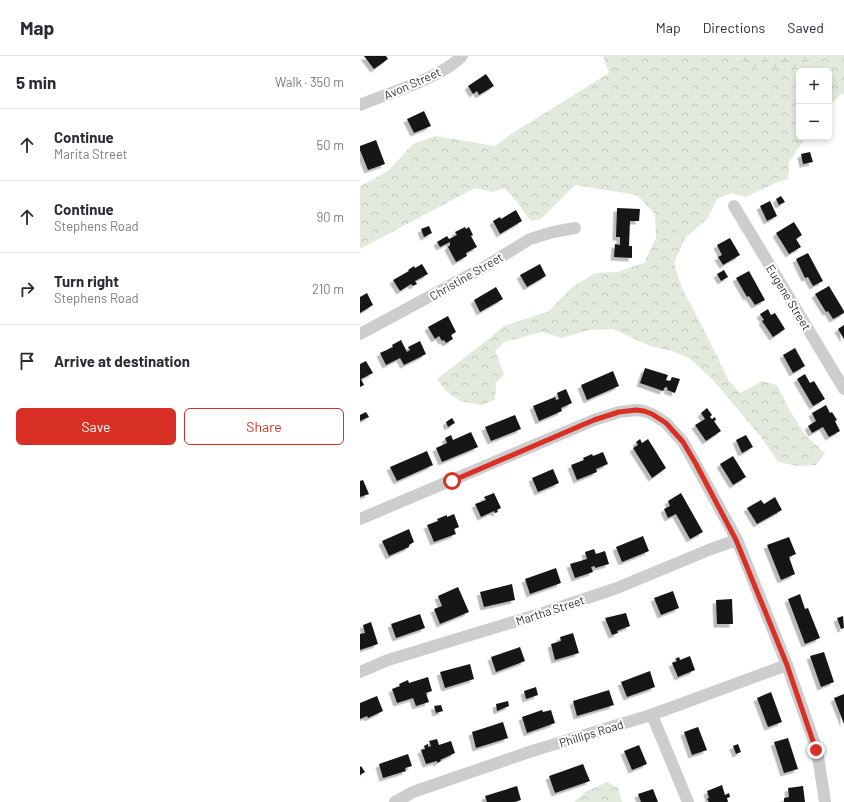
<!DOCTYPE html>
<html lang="en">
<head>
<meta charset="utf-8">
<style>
  body { margin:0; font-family:Barlow,sans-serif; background:#f2f2f3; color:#2b2b33 }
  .controls { position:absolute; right:12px; top:12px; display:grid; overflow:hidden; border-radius:6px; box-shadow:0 2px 6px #0003 }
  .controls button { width:36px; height:36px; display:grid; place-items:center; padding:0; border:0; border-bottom:1px solid #e1e1e2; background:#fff; color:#2b2b33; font:20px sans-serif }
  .stop { position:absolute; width:12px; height:12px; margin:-9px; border:3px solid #d93025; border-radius:50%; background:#fff }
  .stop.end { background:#d93025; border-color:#fff; box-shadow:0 1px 4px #0008 }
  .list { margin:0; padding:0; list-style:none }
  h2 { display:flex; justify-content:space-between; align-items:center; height:52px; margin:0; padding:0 16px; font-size:17px }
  h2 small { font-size:13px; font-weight:400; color:#7c7c81 }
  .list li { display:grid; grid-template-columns:26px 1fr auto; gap:12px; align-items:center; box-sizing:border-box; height:72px; padding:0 16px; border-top:1px solid #e1e1e2 }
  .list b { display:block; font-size:15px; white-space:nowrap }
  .list p { margin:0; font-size:13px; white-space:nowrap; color:#7c7c81 }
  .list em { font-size:13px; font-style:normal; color:#7c7c81 }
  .actions { display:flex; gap:8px; padding:12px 16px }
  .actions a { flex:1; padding:9px 0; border:1px solid #d93025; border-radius:6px; text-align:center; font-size:14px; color:#d93025 }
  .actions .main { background:#d93025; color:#fff }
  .icon { flex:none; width:22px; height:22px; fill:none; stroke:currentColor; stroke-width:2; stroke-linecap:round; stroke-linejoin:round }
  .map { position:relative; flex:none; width:484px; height:746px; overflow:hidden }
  header { display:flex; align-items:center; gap:24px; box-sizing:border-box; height:56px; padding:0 20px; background:#fff; border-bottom:1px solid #e1e1e2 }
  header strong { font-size:19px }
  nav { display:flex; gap:22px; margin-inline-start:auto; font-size:14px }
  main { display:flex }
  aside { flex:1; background:#fff }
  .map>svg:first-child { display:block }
  .forest { fill:url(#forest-crowns) }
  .wetland { fill:url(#wetland-marsh) }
  .building { fill:#171717; filter:url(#shadow) }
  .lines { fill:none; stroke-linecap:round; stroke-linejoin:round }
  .minor { stroke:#cdcdcd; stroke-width:12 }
  .route { stroke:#d93025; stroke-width:5 }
  .labels { text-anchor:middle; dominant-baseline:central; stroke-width:4; stroke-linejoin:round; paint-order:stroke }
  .street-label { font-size:12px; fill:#303030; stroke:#fff }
</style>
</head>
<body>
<header>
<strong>Map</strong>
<nav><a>Map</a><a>Directions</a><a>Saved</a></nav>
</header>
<main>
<aside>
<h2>5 min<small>Walk · 350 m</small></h2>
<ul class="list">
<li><svg class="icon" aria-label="ahead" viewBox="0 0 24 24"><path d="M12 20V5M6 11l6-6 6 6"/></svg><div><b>Continue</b><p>Marita Street</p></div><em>50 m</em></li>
<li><svg class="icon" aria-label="ahead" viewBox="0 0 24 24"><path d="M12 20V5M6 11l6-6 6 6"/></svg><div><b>Continue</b><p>Stephens Road</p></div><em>90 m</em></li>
<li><svg class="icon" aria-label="right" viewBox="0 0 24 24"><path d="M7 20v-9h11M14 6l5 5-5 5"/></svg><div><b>Turn right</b><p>Stephens Road</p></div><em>210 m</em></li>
<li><svg class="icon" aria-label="arrive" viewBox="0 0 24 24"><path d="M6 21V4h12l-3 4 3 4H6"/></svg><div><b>Arrive at destination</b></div></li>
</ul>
<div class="actions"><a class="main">Save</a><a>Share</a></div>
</aside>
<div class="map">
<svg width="484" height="746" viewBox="0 0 484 746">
  <defs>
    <pattern id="forest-crowns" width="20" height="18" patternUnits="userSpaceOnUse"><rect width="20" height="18" fill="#e4e9dd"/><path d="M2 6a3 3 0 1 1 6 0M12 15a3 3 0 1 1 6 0" fill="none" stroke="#c4c8be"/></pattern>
    <pattern id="wetland-marsh" width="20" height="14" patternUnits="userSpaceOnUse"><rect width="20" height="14" fill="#e4e9dd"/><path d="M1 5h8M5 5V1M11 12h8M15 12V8" fill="none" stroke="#c4c8be"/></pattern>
    <filter id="shadow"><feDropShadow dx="-3.5" dy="3.5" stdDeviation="0" flood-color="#0004"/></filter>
  </defs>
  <rect width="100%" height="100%" fill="#fff"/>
  <g class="forest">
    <polygon points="243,0 377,0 392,11 433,12 467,0 484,0 484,38 481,38 469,50 469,15 439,15 439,81 446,81 429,106 428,123 418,126 386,141 372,137 357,143 348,162 325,182 314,207 321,230 345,276 369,325 380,337 402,325 417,329 430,355 447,381 465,397 456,409 438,410 418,406 401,381 352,323 329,302 312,295 290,290 253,273 229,274 202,282 182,276 144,286 135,295 144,318 136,327 135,344 121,349 100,345 86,335 77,323 122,288 144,270 189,255 211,232 235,217 257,216 284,207 296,182 295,158 277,139 215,129 181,163 171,165 155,143 144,132 133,136 115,132 0,193 0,130 28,115 53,88 75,80 135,90 151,78 249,17"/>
    <polygon points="247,726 258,732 262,746 214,746 225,736"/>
  </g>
  <polygon class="wetland" points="377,0 467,0 433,12 392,11"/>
  <g class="building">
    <polygon points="4,0 26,0 28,3 14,13"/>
    <polygon points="126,18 134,30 119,39 117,35 113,38 108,30"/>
    <polygon points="64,55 71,70 54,77 47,63"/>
    <polygon points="16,84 25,108 8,114 0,94 0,90"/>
    <polygon points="450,96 453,106 443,108 441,98"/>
    <polygon points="421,140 425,146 419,149 416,143"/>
    <polygon points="410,145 417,160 407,165 400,150"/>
    <polygon points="257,152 280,153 279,165 270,165 269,190 272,190 272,202 254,201 255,188 260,189 260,181 256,181"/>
    <polygon points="156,154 162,165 140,178 133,165 140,161 141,163"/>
    <polygon points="434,166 442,179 436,183 441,191 429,198 416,177"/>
    <polygon points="69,170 72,177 64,181 61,173"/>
    <polygon points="105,171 106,173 109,171 113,179 111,180 117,191 106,197 107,200 96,206 88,191 90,189 90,186 80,191 77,186 87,180 89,183 97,179 95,176"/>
    <polygon points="370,182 380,199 363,209 358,201 362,199 357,189"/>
    <polygon points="448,197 463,225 453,230 448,221 445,222 436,203"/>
    <polygon points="62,208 68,218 55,225 57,228 53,230 51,228 40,235 33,224 49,215 48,214 54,210 55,212"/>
    <polygon points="180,208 186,220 167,231 160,219"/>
    <polygon points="364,214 368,221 361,225 357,218"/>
    <polygon points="389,215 405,244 395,249 389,240 387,241 376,222"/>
    <polygon points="469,230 484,255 484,257 473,263 468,255 466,256 455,238"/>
    <polygon points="136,231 143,243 120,256 114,244"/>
    <polygon points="7,237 13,249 0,257 0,241"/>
    <polygon points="408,253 411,259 415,257 425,273 413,281 402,265 404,264 400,258"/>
    <polygon points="88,260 96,276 91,279 93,283 86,287 84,284 82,285 79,280 75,283 68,271"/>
    <polygon points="484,269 484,283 478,273"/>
    <polygon points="41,284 47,296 50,294 48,291 60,285 66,298 44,309 40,302 26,309 20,297 33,291 32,289"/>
    <polygon points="435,292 445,310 433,317 423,299"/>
    <polygon points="6,305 13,317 1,323 4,329 0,331 0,308"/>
    <polygon points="285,312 308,319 306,324 310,325 312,321 320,323 315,337 307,334 308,332 305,331 303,335 280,327"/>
    <polygon points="253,315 259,330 227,344 221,329"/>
    <polygon points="445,318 450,327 454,325 465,343 453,350 437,323"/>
    <polygon points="206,333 212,347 201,352 202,355 179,365 173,350 195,341 196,344 199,343 197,337"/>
    <polygon points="466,349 470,357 472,356 477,364 475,365 480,375 469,381 463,371 452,377 448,370 456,365 452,357"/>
    <polygon points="347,352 352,359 350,361 352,363 355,361 356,364 354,365 361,375 346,385 335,369 345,363 341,357"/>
    <polygon points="6,356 9,361 0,365 0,359"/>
    <polygon points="155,359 161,373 131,385 125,371"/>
    <polygon points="92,362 95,367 88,371 86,366"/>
    <polygon points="111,376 118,391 82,406 76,392 87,387 85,382 91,379 93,384"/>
    <polygon points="386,379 393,391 382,397 376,384"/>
    <polygon points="280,383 282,387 288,383 306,412 292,422 273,392 278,389 276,386"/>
    <polygon points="67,395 73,409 37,425 30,411"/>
    <polygon points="243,396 248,408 236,413 237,416 217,424 211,409 224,404 223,402 232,398 233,400"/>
    <polygon points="373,400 386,421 373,429 360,408"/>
    <polygon points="193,413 199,427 178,436 172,422"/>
    <polygon points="3,424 9,438 0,441 0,425"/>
    <polygon points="134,437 141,452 137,454 138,456 135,457 134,455 121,461 115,448 126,444 124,441"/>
    <polygon points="321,437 343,476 330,483 316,458 308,462 304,453 310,450 308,445"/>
    <polygon points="415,441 422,454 397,468 387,452 401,444 404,448"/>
    <polygon points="94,458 99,471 94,473 96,478 74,486 67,469 78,465 77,463 87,459 87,461"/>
    <polygon points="49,473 54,486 49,489 49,491 29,500 22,485"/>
    <polygon points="283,480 289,495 262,506 256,491"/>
    <polygon points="429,481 436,498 429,501 435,518 421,524 407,489"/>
    <polygon points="234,493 236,498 245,495 249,508 235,512 235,510 231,511 233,516 215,522 210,508 227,503 225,496"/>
    <polygon points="196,512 201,527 170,538 165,523"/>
    <polygon points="152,528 155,544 124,551 120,536"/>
    <polygon points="98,531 109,556 80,568 74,553 82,550 78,540"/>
    <polygon points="313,535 319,552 301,559 294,542"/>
    <polygon points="440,538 445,553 448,552 460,582 445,588 428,543"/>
    <polygon points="372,543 373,568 357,568 356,544"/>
    <polygon points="266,557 270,570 257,575 258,577 252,579 245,562"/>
    <polygon points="60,558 65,572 36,582 31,568"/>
    <polygon points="483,560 484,572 481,573 477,562"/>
    <polygon points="11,566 18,588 0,594 0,578 5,577 3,569"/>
    <polygon points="213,577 219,597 195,604 191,588 201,585 200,581"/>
    <polygon points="160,591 165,605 136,616 131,601"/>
    <polygon points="464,596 474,626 461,631 450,600"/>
    <polygon points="330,600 335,614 318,621 312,607 317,605 315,603 319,601 320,604"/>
    <polygon points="110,608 114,623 85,632 80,616"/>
    <polygon points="290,615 295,631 267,641 261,626"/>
    <polygon points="68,621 72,635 66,637 69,646 56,650 53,642 37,647 32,633 40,630 39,628 48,624 49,627"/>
    <polygon points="176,631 178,639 166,643 164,635"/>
    <polygon points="249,634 254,649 217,660 213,645"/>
    <polygon points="411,636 422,666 408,671 397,642"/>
    <polygon points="484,638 484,668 474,642"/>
    <polygon points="17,640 23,655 8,662 7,660 0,663 0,647"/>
    <polygon points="148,645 149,650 137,655 136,648"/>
    <polygon points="81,649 83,655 76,657 74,650"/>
    <polygon points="182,654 183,656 191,654 195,667 167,677 162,661"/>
    <polygon points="143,666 148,682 116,692 112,676"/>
    <polygon points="338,671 347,694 332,699 324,676"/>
    <polygon points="428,682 438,713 424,717 414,686"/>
    <polygon points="77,683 79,689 91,685 95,697 80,704 81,705 77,707 77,705 66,708 61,694 65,693 64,690 68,688 68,691 71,690 69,685"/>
    <polygon points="378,688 381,696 376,698 373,690"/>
    <polygon points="279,689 287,708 272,714 264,695"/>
    <polygon points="48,698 52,710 45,712 46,715 23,722 19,708"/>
    <polygon points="223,708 230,725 195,737 189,720"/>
    <polygon points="1,710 5,716 0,719 0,711"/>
    <polygon points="362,729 365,739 369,737 370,741 367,742 368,746 349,746 347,743 349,742 347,735"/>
    <polygon points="157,730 161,744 155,746 127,746 125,740"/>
    <polygon points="443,730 445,746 424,746 424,742 429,741 428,732"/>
    <polygon points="293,733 298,746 281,746 278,738"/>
  </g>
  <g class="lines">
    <g class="minor">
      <path d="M 0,49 C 29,37 81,22 102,0"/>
      <polyline points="374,150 484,333"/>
      <polyline points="0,278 126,210 170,183 193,176 215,172"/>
      <polyline points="0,463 234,364 259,356 276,354 284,355 292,358 306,367 323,386 336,409 377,484 427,609 457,694 465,746"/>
      <polyline points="0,616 28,604 183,557 257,532 351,493 377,484"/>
      <polyline points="292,659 328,746"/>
      <polyline points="35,746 53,736 172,695 291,659 427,609"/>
    </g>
  </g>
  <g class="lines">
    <polyline class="route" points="92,425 234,364 259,356 276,354 284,355 292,358 306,367 323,386 336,408 376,484 427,609 456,694"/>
  </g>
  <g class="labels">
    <g class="street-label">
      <text transform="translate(52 27) rotate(-24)">Avon Street</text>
      <text transform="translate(106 220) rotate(-30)">Christine Street</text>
      <text transform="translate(429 241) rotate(59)">Eugene Street</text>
      <text transform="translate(190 554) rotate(-18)">Martha Street</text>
      <text transform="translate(231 677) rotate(-17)">Phillips Road</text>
    </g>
  </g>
</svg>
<div class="controls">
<button>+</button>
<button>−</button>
</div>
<div class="stop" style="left:92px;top:425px"></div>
<div class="stop end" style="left:456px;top:694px"></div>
</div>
</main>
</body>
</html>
